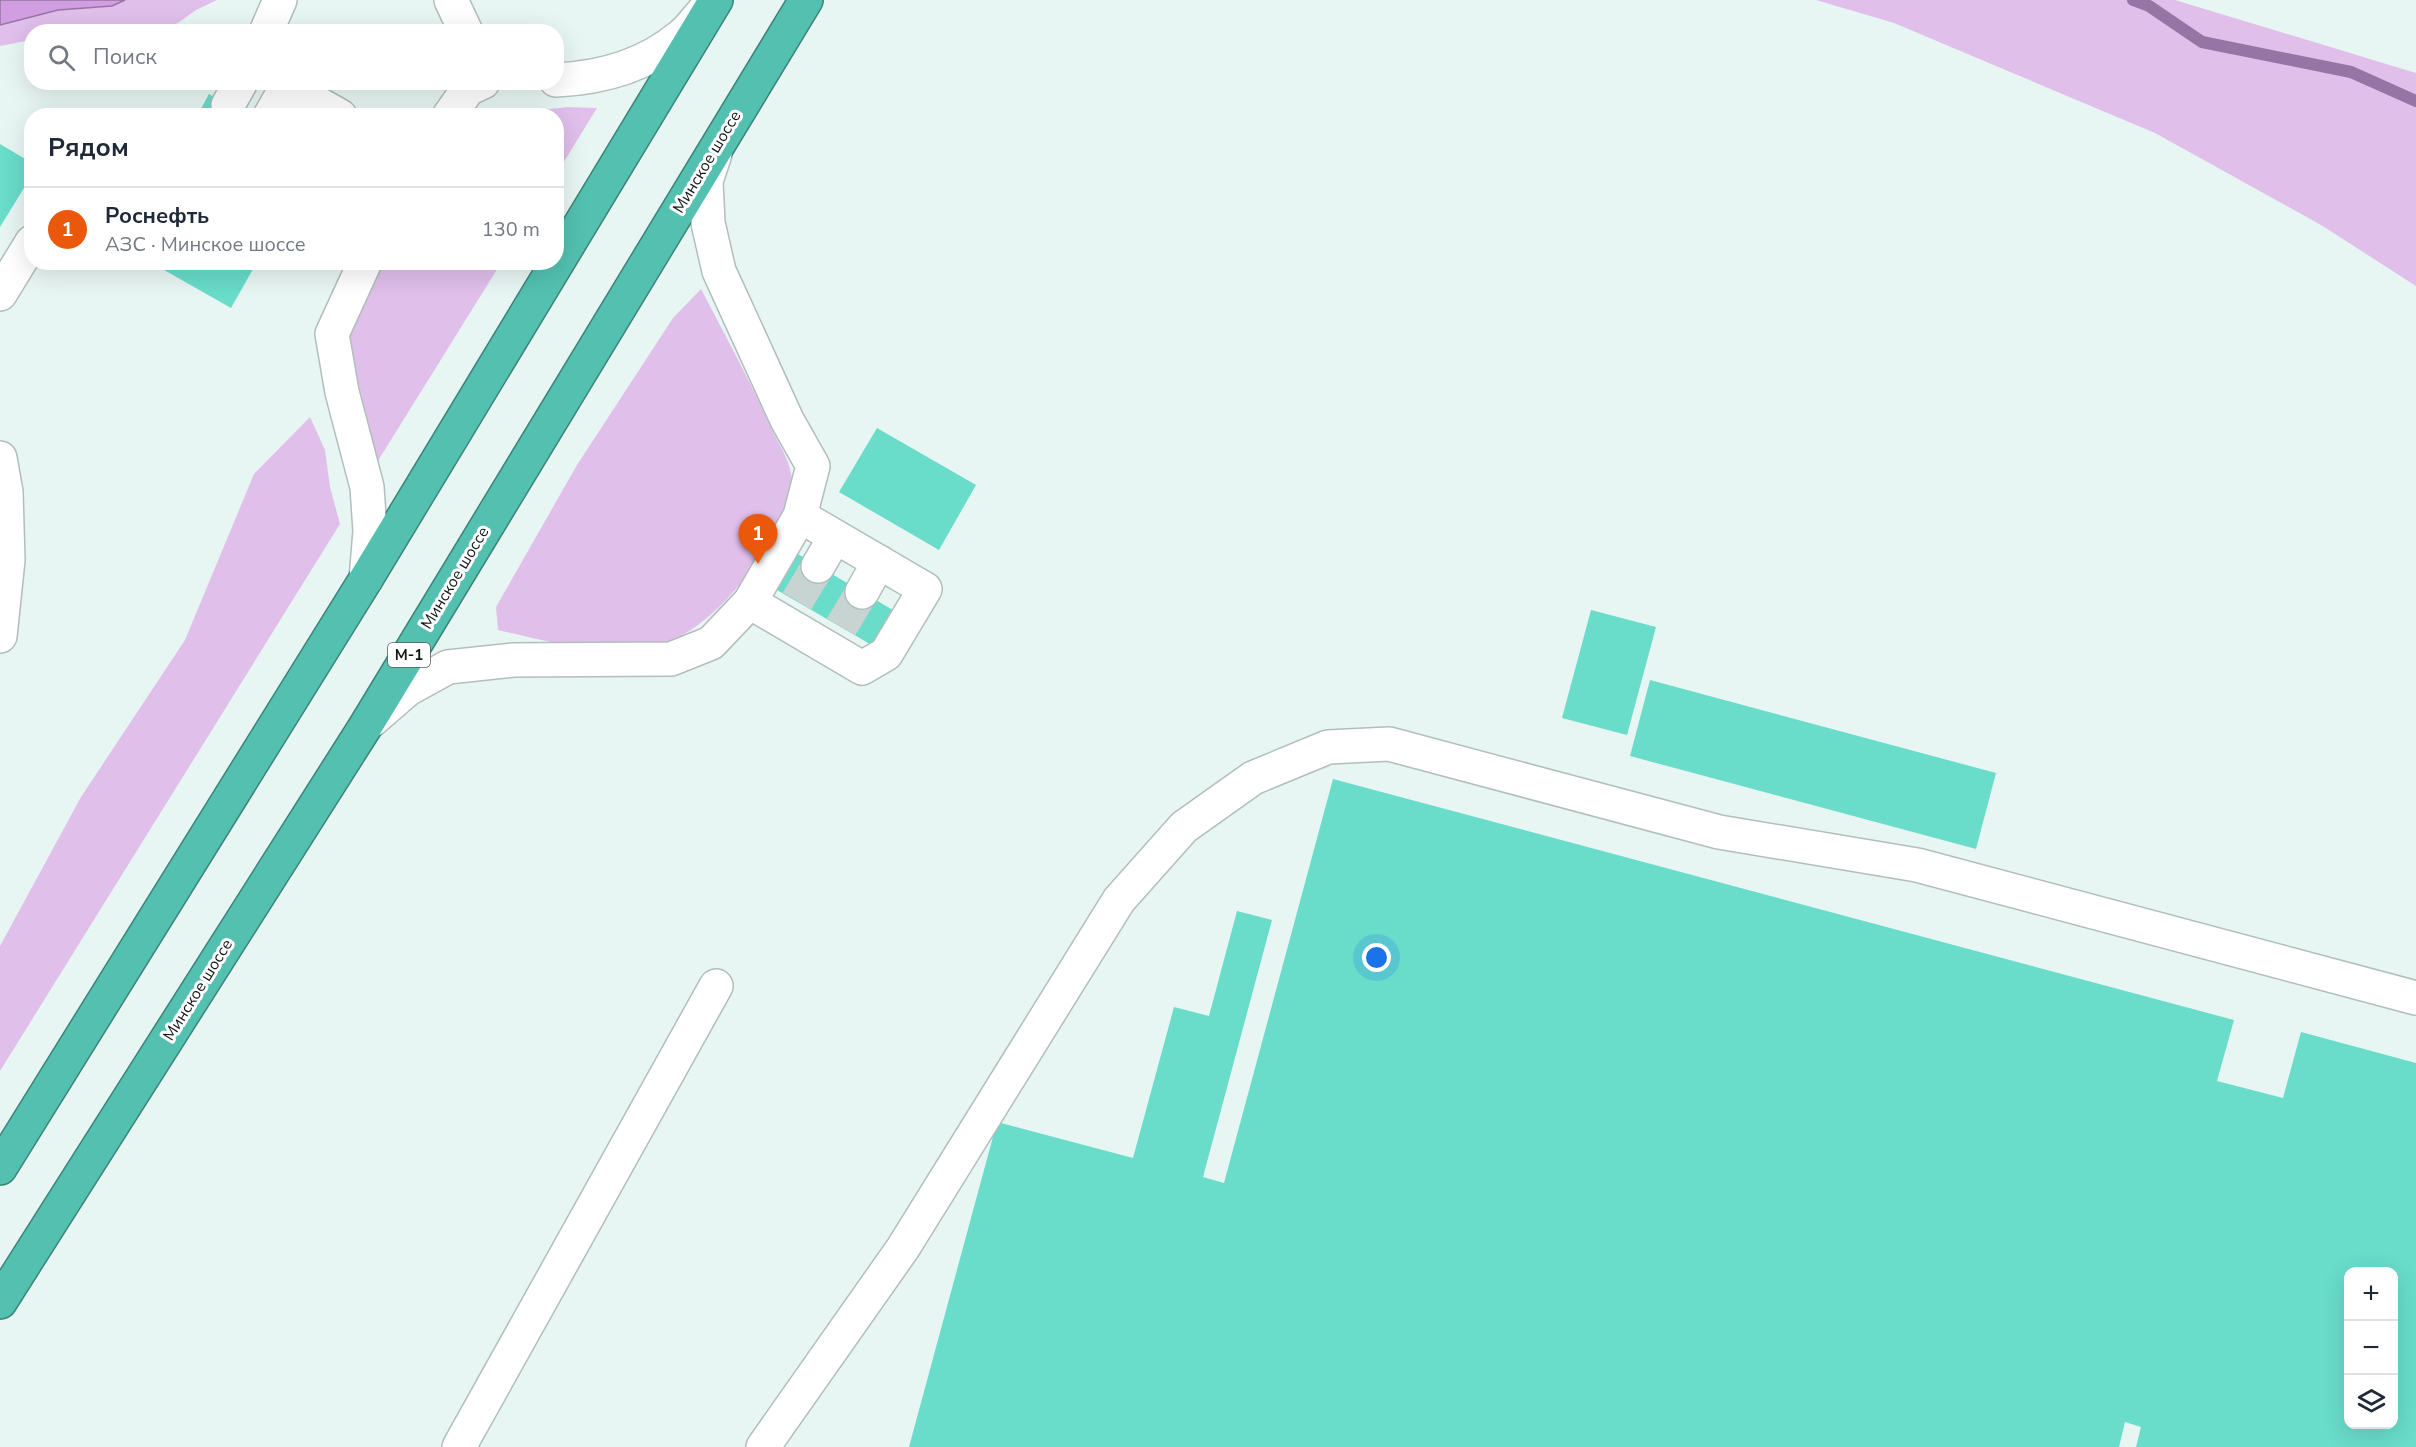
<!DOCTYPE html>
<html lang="ru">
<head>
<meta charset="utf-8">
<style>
  body { margin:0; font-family:"Nunito Sans",sans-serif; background:#f6f6f7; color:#1f2937 }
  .controls { position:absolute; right:18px; bottom:18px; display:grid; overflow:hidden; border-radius:12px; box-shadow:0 6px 24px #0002 }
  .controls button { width:54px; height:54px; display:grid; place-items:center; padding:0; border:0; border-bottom:2px solid #e0e1e3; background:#fff; color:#1f2937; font:30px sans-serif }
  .you { position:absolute; left:1377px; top:958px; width:21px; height:21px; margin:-15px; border:4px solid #fff; border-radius:50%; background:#1a73e8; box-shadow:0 0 0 9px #1a73e833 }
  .badge { display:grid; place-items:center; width:39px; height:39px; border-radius:50%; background:#ea580c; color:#fff; font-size:20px; font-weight:700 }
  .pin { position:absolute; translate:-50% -50px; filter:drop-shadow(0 2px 3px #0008) }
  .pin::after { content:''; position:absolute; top:32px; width:21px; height:18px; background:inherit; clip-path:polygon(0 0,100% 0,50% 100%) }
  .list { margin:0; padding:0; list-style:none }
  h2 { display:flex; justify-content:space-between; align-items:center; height:78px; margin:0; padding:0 24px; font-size:26px }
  h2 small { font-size:20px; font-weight:400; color:#747a83 }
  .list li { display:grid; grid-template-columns:39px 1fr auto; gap:18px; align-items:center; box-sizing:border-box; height:84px; padding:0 24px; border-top:2px solid #e0e1e3 }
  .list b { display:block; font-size:22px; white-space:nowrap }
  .list p { margin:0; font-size:20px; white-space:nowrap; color:#747a83 }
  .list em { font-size:20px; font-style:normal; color:#747a83 }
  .icon { flex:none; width:33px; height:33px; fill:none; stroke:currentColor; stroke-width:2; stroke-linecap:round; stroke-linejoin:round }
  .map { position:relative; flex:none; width:2416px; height:1447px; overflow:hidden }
  .search { position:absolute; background:#fff; box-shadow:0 6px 24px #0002; left:24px; top:24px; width:540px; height:66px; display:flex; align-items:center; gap:15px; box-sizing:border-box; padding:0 21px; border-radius:24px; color:#747a83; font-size:22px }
  .panel { position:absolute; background:#fff; box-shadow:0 6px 24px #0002; left:24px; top:108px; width:540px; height:162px; border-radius:24px }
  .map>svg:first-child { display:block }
  .green { fill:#e0bfeb }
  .water { fill:#d09ee1; stroke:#9675a4; stroke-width:1.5 }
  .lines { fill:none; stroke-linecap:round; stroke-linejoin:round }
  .stream { stroke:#9675a4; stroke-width:12 }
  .building { fill:#69dcca; fill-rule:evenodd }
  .minor-tunnel { stroke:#c8d4d2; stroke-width:33; stroke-dasharray:33 16; stroke-linecap:butt }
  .minor-casing { stroke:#b1bebb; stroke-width:36 }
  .highway-casing { stroke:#3c8479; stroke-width:36 }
  .minor { stroke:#fff; stroke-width:33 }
  .highway { stroke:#53c0b0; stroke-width:33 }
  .labels { text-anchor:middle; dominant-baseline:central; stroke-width:6; stroke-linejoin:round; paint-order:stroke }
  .shield { fill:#fff; stroke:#585b5a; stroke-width:1.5 }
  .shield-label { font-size:15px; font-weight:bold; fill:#101514 }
  .street-label { font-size:16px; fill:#101514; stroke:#fff }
</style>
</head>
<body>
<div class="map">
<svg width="2416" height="1447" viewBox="0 0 2416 1447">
  <rect width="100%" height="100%" fill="#e8f6f3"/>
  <g class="green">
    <polygon points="125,0 217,0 196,10 178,23 157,30 32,32 31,40 0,46 0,25 58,10 112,6"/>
    <polygon points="1816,0 2175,0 2416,73 2416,286 2321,225 2155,133 1894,23"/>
    <polygon points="568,107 597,108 557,173 556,116 496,115"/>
    <polygon points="389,262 501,263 376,464 347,353 349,334 376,263 388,265"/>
    <path d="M 701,289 C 724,333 748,377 769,423 C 775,438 786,453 790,469 C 799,505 782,524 764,552 C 737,592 694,643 642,649 C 594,654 545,641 498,630 L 496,607 L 577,465 L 673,318 Z"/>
    <polygon points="310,417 325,450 330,487 340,524 0,1071 0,946 81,797 185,640 254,474"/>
  </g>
  <polygon class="water" points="0,0 125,0 112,6 58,10 0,25"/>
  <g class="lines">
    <polyline class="stream" points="2133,0 2149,6 2202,42 2351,72 2416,101"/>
  </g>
  <g class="building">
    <polygon points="209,94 246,116 197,116"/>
    <polygon points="0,144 32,163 32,175 0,227"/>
    <polygon points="150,262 257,262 231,308"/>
    <polygon points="877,428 976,485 939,550 839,492"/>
    <polygon points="798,554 903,616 882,651 777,590"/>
    <polygon points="1591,610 1656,627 1627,735 1562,718"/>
    <polygon points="1650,680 1996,773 1976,849 1630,756"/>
    <path d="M 1333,779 L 2234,1020 L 2217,1081 L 2283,1098 L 2301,1032 L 2416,1063 L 2416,1447 L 2136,1447 L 2141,1427 L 2125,1422 L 2119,1447 L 909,1447 L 997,1122 L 1133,1158 L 1174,1007 L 1209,1016 L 1237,911 L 1272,920 L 1203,1177 L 1224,1183 ZM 2348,1272 L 2394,1272 L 2394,1424 L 2348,1424 Z"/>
  </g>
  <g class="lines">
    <g class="minor-tunnel">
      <polyline points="797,601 818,566"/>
      <polyline points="841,627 862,592"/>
    </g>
    <defs>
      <g id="minor">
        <polyline points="451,0 466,32"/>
        <polyline points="266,32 280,0"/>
        <path d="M 556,80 C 602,78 645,66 681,36 C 689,30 696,20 703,12"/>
        <polyline points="280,82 340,116"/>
        <polyline points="228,105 241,82"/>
        <polyline points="270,116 287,86"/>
        <polyline points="449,116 468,89 483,82"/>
        <polyline points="365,262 332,334 342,392 367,487 370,531 366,579"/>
        <polyline points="0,294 32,242"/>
        <polyline points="0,458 6,492 8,560 0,636"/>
        <polyline points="818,566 835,537"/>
        <polyline points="862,592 879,562"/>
        <polyline points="750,602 862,668 886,654 925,589 800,516"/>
        <polyline points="371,721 408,689 448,667 513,660 671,659 711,643 750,602 800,516 813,466 787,420 719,271 708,223 706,181 715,154"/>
        <polyline points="459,1447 716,986"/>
        <polyline points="763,1447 903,1248 1119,900 1184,827 1253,778 1328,747 1389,744 1719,832 1917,865 2416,998"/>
      </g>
      <g id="highway">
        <polyline points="0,1168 366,579 716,0"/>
        <polyline points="0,1302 365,727 806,0"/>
      </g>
    </defs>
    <use href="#minor" class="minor-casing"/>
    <use href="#highway" class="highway-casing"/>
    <use href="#minor" class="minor"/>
    <use href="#highway" class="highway"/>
  </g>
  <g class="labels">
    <rect class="shield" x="388" y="643" width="42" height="24" rx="4.5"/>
    <g class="shield-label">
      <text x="409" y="655">М-1</text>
    </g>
    <g class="street-label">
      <text transform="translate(707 162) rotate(-59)">Минское шоссе</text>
      <text transform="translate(455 578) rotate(-59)">Минское шоссе</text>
      <text transform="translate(198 990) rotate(-58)">Минское шоссе</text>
    </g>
  </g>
</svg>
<div class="controls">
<button>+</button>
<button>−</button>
<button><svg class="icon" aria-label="layers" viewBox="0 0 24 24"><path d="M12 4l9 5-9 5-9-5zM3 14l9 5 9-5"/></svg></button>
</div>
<div class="you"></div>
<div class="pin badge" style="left:758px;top:564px">1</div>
<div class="search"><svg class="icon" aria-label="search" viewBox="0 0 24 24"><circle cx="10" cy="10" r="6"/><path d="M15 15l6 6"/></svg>Поиск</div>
<section class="panel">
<h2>Рядом<small></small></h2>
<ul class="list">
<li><span class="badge">1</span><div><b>Роснефть</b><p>АЗС · Минское шоссе</p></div><em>130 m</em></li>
</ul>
</section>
</div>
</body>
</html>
